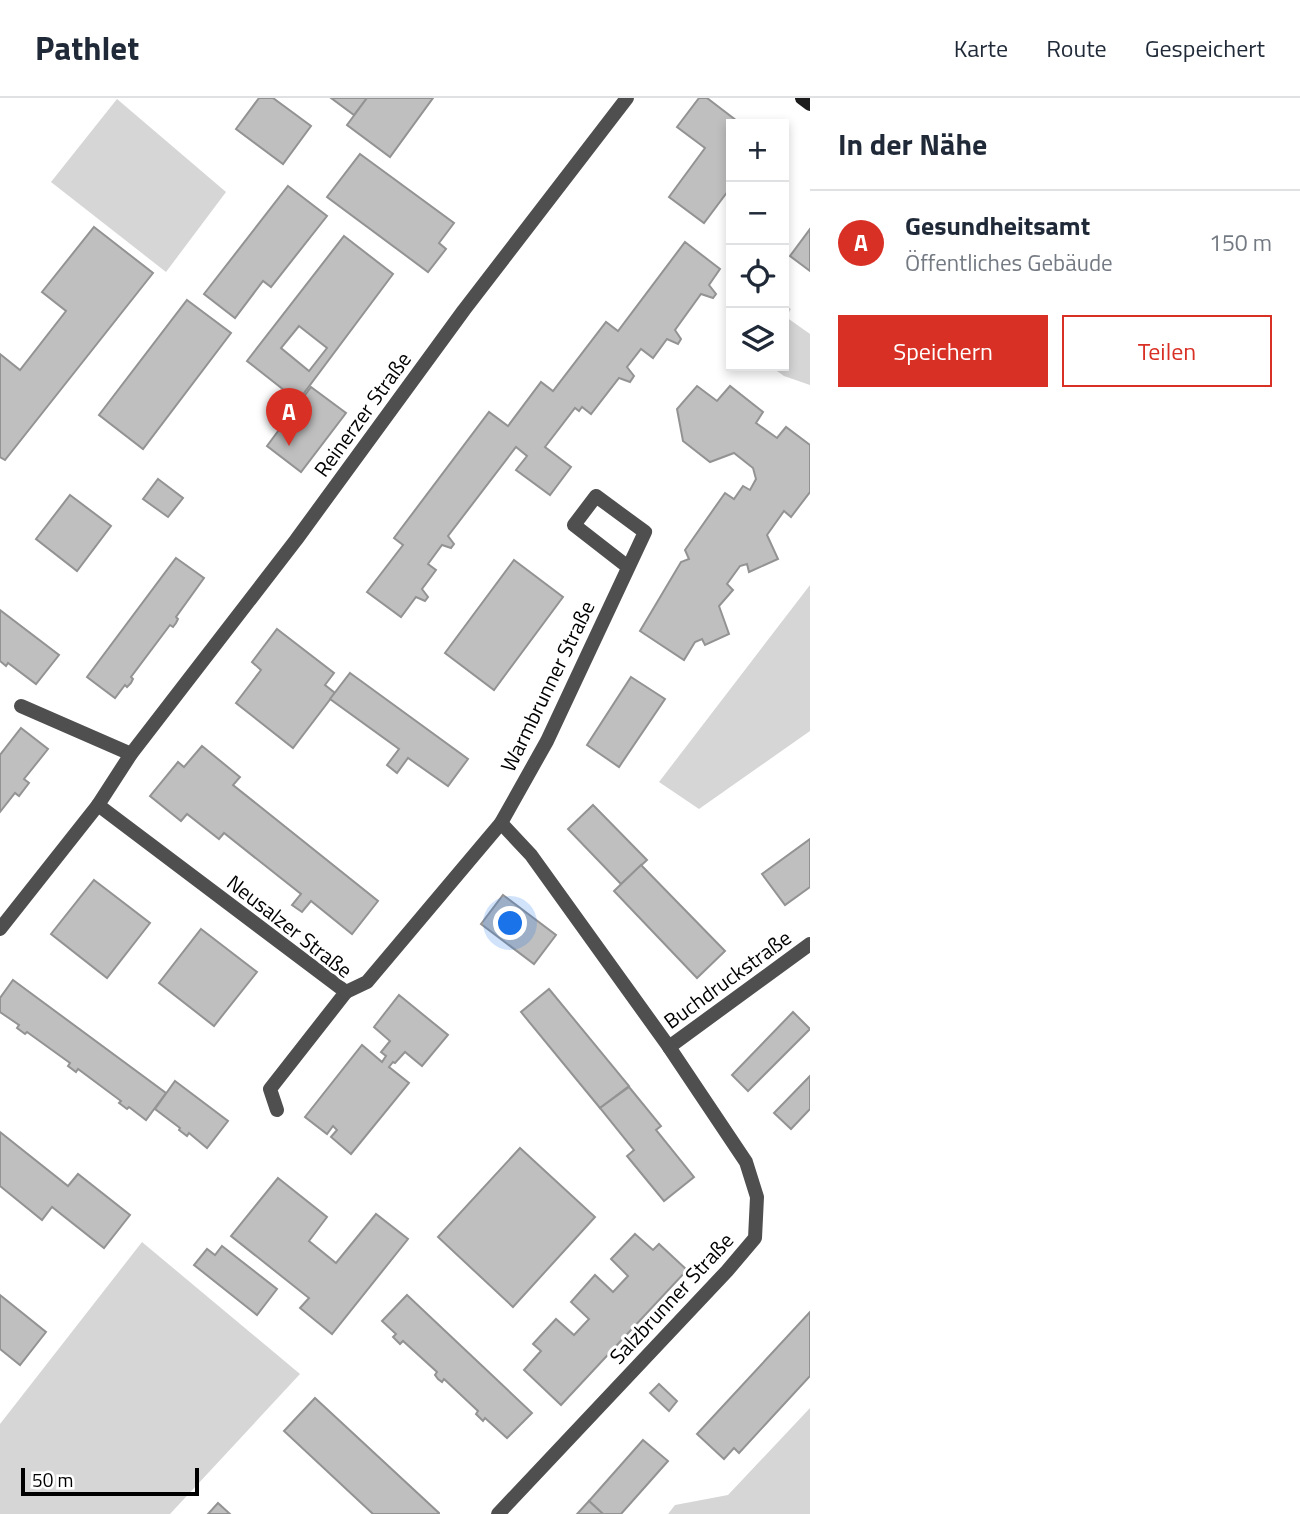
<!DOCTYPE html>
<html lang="de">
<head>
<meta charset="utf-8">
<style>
  body { margin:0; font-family:"Titillium Web",sans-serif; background:#f2f2f3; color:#1f2937 }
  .controls { position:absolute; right:21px; top:21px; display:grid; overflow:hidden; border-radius:0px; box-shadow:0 4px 10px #0003 }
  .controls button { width:63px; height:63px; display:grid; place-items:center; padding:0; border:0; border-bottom:2px solid #e0e1e3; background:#fff; color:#1f2937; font:35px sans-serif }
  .scale { position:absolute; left:21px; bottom:18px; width:178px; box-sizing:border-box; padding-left:7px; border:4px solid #000; border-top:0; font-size:19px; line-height:24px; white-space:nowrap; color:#000; -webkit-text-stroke:5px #fff; paint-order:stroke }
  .you { position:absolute; left:511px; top:826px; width:24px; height:24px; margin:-18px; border:5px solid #fff; border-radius:50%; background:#1a73e8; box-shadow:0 0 0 10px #1a73e833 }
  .badge { display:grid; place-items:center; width:46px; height:46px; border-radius:50%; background:#d93025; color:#fff; font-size:23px; font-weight:700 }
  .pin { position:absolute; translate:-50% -58px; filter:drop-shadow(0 2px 4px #0008) }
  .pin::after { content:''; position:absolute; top:37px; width:24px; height:21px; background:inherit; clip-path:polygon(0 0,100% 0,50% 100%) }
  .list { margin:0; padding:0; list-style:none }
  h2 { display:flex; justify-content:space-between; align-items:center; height:91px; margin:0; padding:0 28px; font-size:30px }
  h2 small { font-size:23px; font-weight:400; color:#747a83 }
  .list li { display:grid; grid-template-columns:46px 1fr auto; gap:21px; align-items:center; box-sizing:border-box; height:105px; padding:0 28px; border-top:2px solid #e0e1e3 }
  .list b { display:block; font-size:26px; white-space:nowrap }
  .list p { margin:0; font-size:23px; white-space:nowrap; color:#747a83 }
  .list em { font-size:23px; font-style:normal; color:#747a83 }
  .actions { display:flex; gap:14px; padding:21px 28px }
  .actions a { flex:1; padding:16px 0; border:2px solid #d93025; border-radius:0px; text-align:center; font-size:24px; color:#d93025 }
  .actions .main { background:#d93025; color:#fff }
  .icon { flex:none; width:38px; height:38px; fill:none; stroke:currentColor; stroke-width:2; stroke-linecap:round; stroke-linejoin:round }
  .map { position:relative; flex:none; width:810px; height:1416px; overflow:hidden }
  header { display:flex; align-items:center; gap:42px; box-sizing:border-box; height:98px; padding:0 35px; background:#fff; border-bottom:2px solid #e0e1e3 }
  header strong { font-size:33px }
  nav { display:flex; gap:38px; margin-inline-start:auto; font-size:24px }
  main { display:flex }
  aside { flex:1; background:#fff }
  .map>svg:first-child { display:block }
  .green { fill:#d6d6d6 }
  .building { fill:#bfbfbf; stroke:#939393; stroke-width:2; fill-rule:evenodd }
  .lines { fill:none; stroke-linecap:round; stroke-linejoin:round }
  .street { stroke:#4f4f4f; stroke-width:14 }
  .secondary { stroke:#1c1c1c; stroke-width:14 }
  .labels { text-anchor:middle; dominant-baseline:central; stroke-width:6; stroke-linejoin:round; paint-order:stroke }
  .street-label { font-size:21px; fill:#000; stroke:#fff }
</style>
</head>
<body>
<header>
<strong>Pathlet</strong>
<nav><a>Karte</a><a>Route</a><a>Gespeichert</a></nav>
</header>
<main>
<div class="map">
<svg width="810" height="1416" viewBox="0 0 810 1416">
  <rect width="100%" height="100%" fill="#fff"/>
  <g class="green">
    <polygon points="117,1 226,94 166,174 51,84"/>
    <polygon points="784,206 791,211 786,219 810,236 810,287 784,278 770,268 784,268"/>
    <polygon points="810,487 810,633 699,711 659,684"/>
    <polygon points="142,1144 300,1276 170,1416 0,1416 0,1326"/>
    <polygon points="810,1310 810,1416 668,1416 675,1407 728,1397"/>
  </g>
  <g class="building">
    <polygon points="259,0 273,0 311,28 283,66 236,31"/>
    <polygon points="331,0 367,0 354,17"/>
    <polygon points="367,0 433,0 390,59 347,27"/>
    <polygon points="699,0 707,0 741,26 731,26 731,89 704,125 669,99 705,50 677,29"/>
    <polygon points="360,56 454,125 439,145 446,151 428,174 327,99"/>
    <polygon points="288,88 327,118 271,189 263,183 235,220 204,196"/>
    <polygon points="94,129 153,175 5,362 0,359 0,256 20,272 66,213 42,194"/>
    <polygon points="810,131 810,173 790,158"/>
    <path d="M 344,138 L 393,176 L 298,303 L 247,263 ZM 299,228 L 327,250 L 309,273 L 281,250 Z"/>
    <polygon points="685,144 720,171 709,187 716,196 713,200 701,196 675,232 681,241 678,246 667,241 653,260 641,251 627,269 634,278 630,284 619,280 591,316 582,309 579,313 575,310 545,349 571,369 550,397 516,372 527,358 516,349 448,438 454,446 451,450 442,447 428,466 436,472 422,491 428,499 425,503 416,499 401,519 367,494 403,447 394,440 489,314 508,328 541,284 553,293 606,224 618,233"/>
    <polygon points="187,202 231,235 143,351 99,317"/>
    <polygon points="697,288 717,303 730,288 763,314 756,325 777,340 786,329 810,347 810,394 791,419 784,413 767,437 778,461 749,474 747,466 740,468 727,486 733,492 719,508 729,536 705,547 702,541 695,544 684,562 640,533 681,464 689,461 685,452 725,395 734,401 743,388 750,392 756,381 753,370 734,355 710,364 683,343 677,311"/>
    <polygon points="311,289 346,315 301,374 267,348"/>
    <polygon points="158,381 183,400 168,419 143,401"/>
    <polygon points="70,397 111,428 77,473 36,441"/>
    <polygon points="176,460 204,480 176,519 178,521 176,525 173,529 170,527 131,579 133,581 131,585 127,589 125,587 115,600 87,579"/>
    <polygon points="514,462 563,499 494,592 445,555"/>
    <polygon points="0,512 59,557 36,586 8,565 6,568 0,563"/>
    <polygon points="277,531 334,575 325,587 335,595 293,650 236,605 261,572 252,564"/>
    <polygon points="350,575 468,661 448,688 408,660 397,675 387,667 399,651 330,601"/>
    <polygon points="631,579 665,601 619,669 587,647"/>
    <polygon points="21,630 48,651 24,681 29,685 19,698 15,695 0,714 0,657"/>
    <polygon points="202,648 240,679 233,687 378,803 352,836 311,803 302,814 292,807 301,796 224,735 219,741 187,716 181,723 150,698 178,664 184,669"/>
    <polygon points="593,707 647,762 621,786 568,731"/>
    <polygon points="810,741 810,789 785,807 762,776"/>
    <polygon points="641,767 725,853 697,880 614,793"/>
    <polygon points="94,782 150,825 107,880 51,836"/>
    <polygon points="503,797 556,837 534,866 481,826"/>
    <polygon points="201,831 257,874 214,928 159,885"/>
    <polygon points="13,882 166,995 146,1022 129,1009 127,1011 119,1005 121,1003 78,971 76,974 68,968 70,965 27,934 25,936 17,930 19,927 0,914 0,900"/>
    <polygon points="549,891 629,988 600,1010 521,914"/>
    <polygon points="399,897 448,937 422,968 405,954 395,965 393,964 389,969 409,985 351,1056 331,1039 337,1032 333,1028 327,1036 305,1019 362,947 382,964 386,958 381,954 390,943 374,929"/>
    <polygon points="793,914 810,931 748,993 732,977"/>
    <polygon points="810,978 810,1011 791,1031 774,1015"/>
    <polygon points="175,983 228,1023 207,1050 189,1035 187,1038 179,1032 180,1030 155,1011"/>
    <polygon points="629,989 661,1028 656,1032 694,1079 664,1103 627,1058 634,1052 600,1010"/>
    <polygon points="0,1034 68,1088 78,1076 130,1117 104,1150 52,1109 42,1122 0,1088"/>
    <polygon points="520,1050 595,1119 513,1209 438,1139"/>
    <polygon points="278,1080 327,1119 309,1143 336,1165 376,1116 408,1141 332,1236 300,1210 309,1200 231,1138"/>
    <polygon points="635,1136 653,1152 659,1146 687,1172 561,1307 524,1272 541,1253 533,1246 556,1221 574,1237 589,1221 571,1204 595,1177 613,1194 628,1178 611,1161"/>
    <polygon points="222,1148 277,1191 257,1217 194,1167 207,1151 215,1157"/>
    <polygon points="0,1197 46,1234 20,1267 0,1251"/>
    <polygon points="407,1197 532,1315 507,1340 485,1320 483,1323 476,1316 478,1313 444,1281 442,1284 438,1281 435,1277 437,1274 403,1243 400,1246 393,1239 396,1236 382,1223"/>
    <polygon points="810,1214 810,1278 739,1355 734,1350 724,1361 697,1336"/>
    <polygon points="659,1286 677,1303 669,1313 650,1295"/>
    <polygon points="315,1300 439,1415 439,1416 373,1416 284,1333"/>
    <polygon points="643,1342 668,1363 621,1416 603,1416 589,1403"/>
    <polygon points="589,1403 603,1416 577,1416"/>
    <polygon points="218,1405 230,1416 208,1416"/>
  </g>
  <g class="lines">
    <g class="street">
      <polyline points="21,608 131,656"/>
      <polyline points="98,707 346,894 270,991 277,1012"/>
      <polyline points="0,831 98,707 131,656 296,442 464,212 627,0"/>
      <polyline points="346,894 367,884 501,725 547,643 645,434 596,398 574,427 628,469"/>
      <polyline points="669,949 810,846"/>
      <polyline points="498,1416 727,1173 755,1140 757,1099 746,1064 669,949 531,757 501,725"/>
    </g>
    <polyline class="secondary" points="802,0 810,6"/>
  </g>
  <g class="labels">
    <g class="street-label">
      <text transform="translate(362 316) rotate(-54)">Reinerzer Straße</text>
      <text transform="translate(547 588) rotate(-64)">Warmbrunner Straße</text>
      <text transform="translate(290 828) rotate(38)">Neusalzer Straße</text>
      <text transform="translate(727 881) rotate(-36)">Buchdruckstraße</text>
      <text transform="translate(671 1200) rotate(-47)">Salzbrunner Straße</text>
    </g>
  </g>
</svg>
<div class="controls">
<button>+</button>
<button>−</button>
<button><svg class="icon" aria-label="locate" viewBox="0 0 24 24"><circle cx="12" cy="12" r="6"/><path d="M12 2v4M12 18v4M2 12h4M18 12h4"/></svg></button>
<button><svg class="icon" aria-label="layers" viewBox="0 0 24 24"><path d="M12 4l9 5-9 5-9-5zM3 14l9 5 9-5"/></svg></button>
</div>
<div class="scale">50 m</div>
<div class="you"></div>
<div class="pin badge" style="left:289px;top:348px">A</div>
</div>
<aside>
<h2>In der Nähe<small></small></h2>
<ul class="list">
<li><span class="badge">A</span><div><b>Gesundheitsamt</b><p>Öffentliches Gebäude</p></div><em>150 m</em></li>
</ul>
<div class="actions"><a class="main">Speichern</a><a>Teilen</a></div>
</aside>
</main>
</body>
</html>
